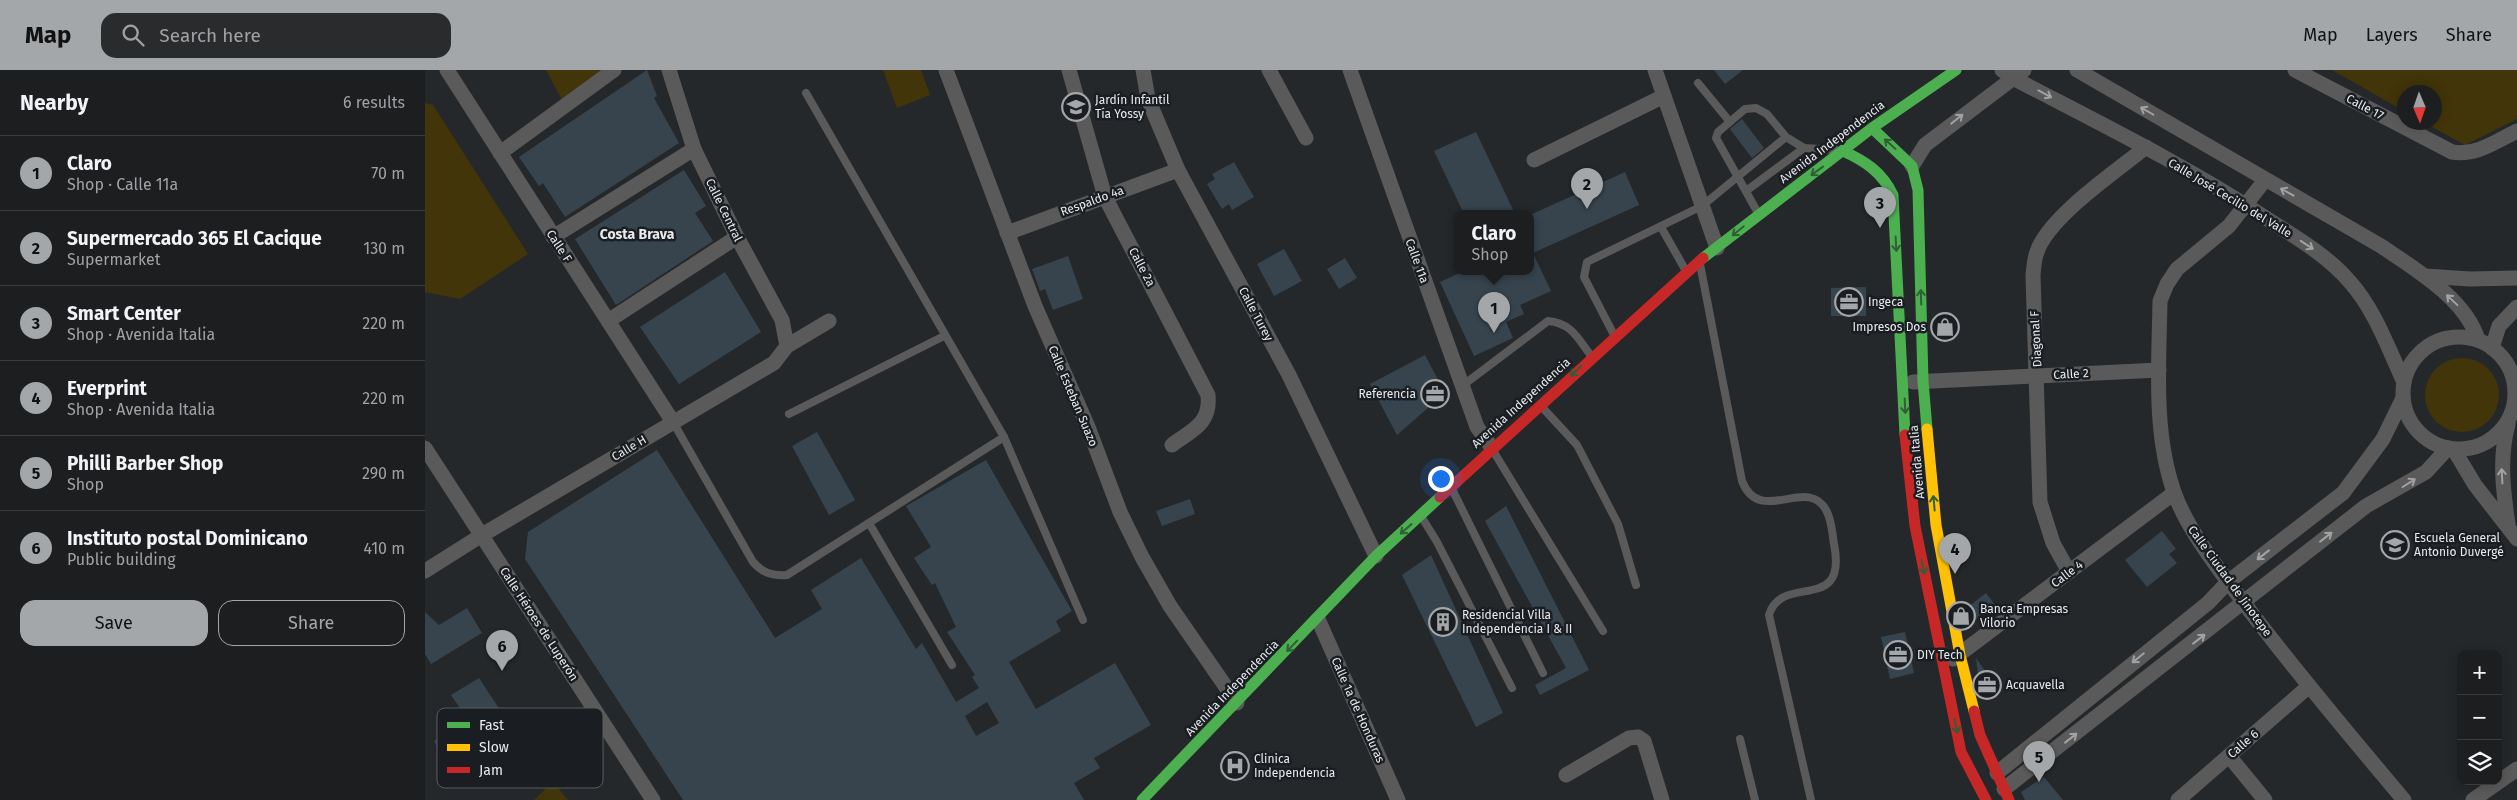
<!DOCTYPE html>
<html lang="en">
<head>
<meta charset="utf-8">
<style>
  body { margin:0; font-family:"Fira Sans",sans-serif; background:#292b2d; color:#f1f3f6 }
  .controls { position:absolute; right:15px; bottom:15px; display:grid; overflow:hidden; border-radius:10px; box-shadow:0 2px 12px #0003 }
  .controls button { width:45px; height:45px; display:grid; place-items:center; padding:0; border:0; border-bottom:1px solid #3a3c3e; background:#1c1e20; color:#f1f3f6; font:25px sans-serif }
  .compass { position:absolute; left:1972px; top:15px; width:45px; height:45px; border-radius:50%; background:#1c1e20; box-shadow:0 2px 12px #0003; rotate:178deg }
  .you { position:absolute; left:1015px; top:408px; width:18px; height:18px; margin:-12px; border:4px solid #fff; border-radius:50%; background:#1a73e8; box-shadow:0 0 0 8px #1a73e833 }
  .badge { display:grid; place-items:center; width:32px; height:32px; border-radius:50%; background:#a4a7a9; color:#111; font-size:16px; font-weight:700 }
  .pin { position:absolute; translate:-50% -41px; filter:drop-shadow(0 1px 2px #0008) }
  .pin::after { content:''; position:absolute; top:26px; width:18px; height:15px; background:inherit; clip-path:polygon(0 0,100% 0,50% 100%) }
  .popup { position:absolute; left:1029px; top:140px; width:80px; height:65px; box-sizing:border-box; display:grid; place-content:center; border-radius:10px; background:#1c1e20; filter:drop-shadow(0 1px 4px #0005); font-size:16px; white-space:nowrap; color:#a0a2a5 }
  .popup b { font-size:19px; color:#f1f3f6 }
  .popup::after { content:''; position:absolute; left:50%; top:100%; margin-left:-10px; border:10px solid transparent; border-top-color:#1c1e20 }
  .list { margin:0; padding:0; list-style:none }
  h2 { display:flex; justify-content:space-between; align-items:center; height:65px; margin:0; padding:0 20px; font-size:21px }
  h2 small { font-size:16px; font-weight:400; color:#a0a2a5 }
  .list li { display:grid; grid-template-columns:32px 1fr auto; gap:15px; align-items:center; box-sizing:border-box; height:75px; padding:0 20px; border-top:1px solid #3a3c3e }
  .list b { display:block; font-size:19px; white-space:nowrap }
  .list p { margin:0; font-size:16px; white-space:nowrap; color:#a0a2a5 }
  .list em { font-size:16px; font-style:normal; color:#a0a2a5 }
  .actions { display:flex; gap:10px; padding:15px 20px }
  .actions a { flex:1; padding:11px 0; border:1px solid #a4a7a9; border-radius:15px; text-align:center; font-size:18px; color:#a4a7a9 }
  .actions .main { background:#a4a7a9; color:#111 }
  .icon { flex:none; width:28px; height:28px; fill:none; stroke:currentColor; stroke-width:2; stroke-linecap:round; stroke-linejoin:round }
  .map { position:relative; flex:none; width:2092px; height:730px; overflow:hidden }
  header { display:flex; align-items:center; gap:30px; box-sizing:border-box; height:70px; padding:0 25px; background:#a4a7a9; color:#111 }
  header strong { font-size:24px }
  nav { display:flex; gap:28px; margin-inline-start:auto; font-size:18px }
  .search { width:350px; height:45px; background:#292b2d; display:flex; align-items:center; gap:12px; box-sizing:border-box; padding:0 18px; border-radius:15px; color:#a0a2a5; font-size:19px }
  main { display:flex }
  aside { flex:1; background:#1c1e20 }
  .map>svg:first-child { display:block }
  .green { fill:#423509 }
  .building { fill:#37444e; fill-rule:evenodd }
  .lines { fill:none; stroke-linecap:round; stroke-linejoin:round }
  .lane { stroke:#5a5a5a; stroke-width:8 }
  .street { stroke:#5a5a5a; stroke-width:15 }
  .fast { stroke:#4caf50; stroke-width:11 }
  .slow { stroke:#ffc107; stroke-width:11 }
  .jam { stroke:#c62828; stroke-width:11 }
  .oneway { stroke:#a1a2a4 }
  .oneway2 { stroke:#305f37 }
  .labels { text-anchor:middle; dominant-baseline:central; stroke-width:5; stroke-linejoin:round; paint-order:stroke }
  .poi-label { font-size:12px; fill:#e8ebee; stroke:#1a1e22; text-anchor:start }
  .street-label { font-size:12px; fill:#e8ebee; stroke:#1a1e22 }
  .neighbourhood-label { font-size:14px; font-weight:bold; fill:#e8ebee; stroke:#1a1e22 }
  .key { fill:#1a1e22; stroke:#585c5f; stroke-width:1 }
  .key-label { font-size:14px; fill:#e8ebee }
</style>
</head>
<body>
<header>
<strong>Map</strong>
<div class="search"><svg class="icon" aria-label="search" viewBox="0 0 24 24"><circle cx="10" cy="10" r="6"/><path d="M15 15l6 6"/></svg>Search here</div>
<nav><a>Map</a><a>Layers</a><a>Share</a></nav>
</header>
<main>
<aside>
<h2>Nearby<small>6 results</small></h2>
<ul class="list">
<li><span class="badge">1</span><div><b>Claro</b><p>Shop · Calle 11a</p></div><em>70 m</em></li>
<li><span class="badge">2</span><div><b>Supermercado 365 El Cacique</b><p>Supermarket</p></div><em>130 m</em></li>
<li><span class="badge">3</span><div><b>Smart Center</b><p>Shop · Avenida Italia</p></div><em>220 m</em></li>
<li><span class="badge">4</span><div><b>Everprint</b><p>Shop · Avenida Italia</p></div><em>220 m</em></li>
<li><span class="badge">5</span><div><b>Philli Barber Shop</b><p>Shop</p></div><em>290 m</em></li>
<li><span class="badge">6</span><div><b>Instituto postal Dominicano</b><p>Public building</p></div><em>410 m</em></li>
</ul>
<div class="actions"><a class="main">Save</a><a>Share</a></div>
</aside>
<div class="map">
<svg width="2092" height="730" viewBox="0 0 2092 730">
  <rect width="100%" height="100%" fill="#25282a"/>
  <g class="green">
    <polygon points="121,0 179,0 137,30"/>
    <polygon points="458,0 496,0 505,25 472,38"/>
    <polygon points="1907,0 2092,0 2092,49 2040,75 2000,53 2010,52 2010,22 1980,22 1979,41"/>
    <polygon points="0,33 8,35 103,184 35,229 0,222"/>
    <circle cx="2037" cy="325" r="37"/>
    <polygon points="128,712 143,730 109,730"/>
  </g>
  <g class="building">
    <polygon points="222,0 232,26 229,28 254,73 140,147 118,113 114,116 94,87"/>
    <polygon points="1289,0 1318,0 1300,14"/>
    <polygon points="1317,49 1339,78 1327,88 1305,59"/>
    <polygon points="1051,62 1090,144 1039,144 1009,81"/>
    <polygon points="809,92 829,127 807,140 804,134 797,139 782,114 790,109 787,104"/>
    <polygon points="259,100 281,136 270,143 288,171 191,235 150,169"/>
    <polygon points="1200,102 1214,135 1108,183 1126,221 1095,235 1099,244 1081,252 1088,268 1049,286 1015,212 1037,202 1105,202 1105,145"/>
    <polygon points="859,179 877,211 849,226 832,194"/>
    <polygon points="643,186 658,229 628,240 620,219 615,221 607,199"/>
    <polygon points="920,188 932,208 914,219 902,199"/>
    <polygon points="300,202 336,262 254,314 215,257"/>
    <polygon points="1441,217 1441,246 1406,246 1406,218"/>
    <polygon points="1000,285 1020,323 972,365 945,314"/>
    <polygon points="392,362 430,430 404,445 367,376"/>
    <path d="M 232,380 L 350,568 L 397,539 L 386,520 L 436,488 L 491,579 L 497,573 L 531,632 L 554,618 L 547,607 L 550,605 L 522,562 L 531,557 L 510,513 L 507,515 L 489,488 L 506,477 L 481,436 L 561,390 L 647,541 L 631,551 L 636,561 L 584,592 L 611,639 L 690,593 L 726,655 L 669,688 L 675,698 L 649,713 L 659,730 L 258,730 L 100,489 L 103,462 ZM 562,632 L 574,653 L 551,666 L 540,646 Z"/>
    <polygon points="765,429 770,444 737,456 731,441"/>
    <polygon points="1081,436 1164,600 1115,625 1110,615 1141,598 1060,451"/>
    <polygon points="1737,461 1751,479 1744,484 1752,493 1722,517 1700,490"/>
    <polygon points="1006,485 1078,643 1051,657 977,505"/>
    <polygon points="1561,523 1570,535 1542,556 1539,540"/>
    <polygon points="42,538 57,563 6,594 0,584 0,542 14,555"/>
    <polygon points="1480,562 1489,603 1465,609 1456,567"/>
    <polygon points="1551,588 1572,618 1558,628 1554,613"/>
    <polygon points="54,608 93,667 67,687 61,677 33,697 24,697 9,671 43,650 26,625"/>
    <polygon points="1619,707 1638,730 1600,730 1596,722"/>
  </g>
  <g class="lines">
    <g class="lane">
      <polyline points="1273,13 1305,52"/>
      <polyline points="381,23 579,367 658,550"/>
      <polyline points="1321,121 1379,78"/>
      <polyline points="1333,143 1291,68 1293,62 1320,39 1331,38 1342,44 1361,67 1379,78 1411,80"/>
      <polyline points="1236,157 1261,201"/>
      <path d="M 1275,194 L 1317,411 C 1335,457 1382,405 1401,440 C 1407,450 1407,463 1409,474 C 1423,545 1357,502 1344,545 L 1386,730"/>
      <polyline points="1189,265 1159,207 1162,192 1277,136 1361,67"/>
      <path d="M 1037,316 L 1123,251 C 1147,253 1153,269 1167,287"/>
      <polyline points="1116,336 1152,375 1193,454 1211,515"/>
      <polyline points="364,344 519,266"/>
      <path d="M 248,352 L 328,492 C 338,503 347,506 362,505 L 579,367"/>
      <polyline points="1067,379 1178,561"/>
      <polyline points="1027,419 1118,603"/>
      <polyline points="996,446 1012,472 1087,618"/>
      <polyline points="444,453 527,595"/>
      <polyline points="1315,669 1330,730"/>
    </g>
    <g class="street">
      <polyline points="22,0 248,352"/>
      <polyline points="244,0 269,79 312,167 357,250 362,276"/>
      <polyline points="521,0 610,236 663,357 695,442 717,487 745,536 812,633"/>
      <path d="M 644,0 L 680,127 L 783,325 C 786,354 767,360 747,375"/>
      <polyline points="718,0 723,29 753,100 864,305 951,486"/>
      <polyline points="844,0 881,68"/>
      <polyline points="925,0 1052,357 1067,378"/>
      <polyline points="1230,0 1292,178"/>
      <path d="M 1577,0 L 1588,8 C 1674,53 1762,96 1844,150 C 1872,168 1903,186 1925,212 C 1950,240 1963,278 1979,312"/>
      <path d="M 1652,0 L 1956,176 C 1990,199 2041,229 2053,270"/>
      <path d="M 1870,0 L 2027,82 C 2051,86 2070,72 2092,61"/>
      <polyline points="75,83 189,0"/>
      <polyline points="1109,90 1239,26"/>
      <polyline points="1487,96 1500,75 1599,0"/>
      <path d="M 1840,110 L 1804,156 L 1752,199 L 1742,214 L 1735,231 C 1734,294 1728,362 1749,422 C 1762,460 1798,505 1822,537 C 1872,603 1925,666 1979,730"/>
      <polyline points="582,163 753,100"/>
      <polyline points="128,167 269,79"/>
      <polyline points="2000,206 2045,209 2092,208"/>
      <polyline points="183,251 312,167"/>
      <circle cx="2034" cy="323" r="56"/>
      <polyline points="2067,278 2074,256 2092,237"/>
      <polyline points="1488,312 1734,300"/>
      <path d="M 2083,354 C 2074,388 2078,420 2083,454"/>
      <polyline points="0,378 228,730"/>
      <polyline points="2029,380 2050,415 2092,469"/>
      <polyline points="0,501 57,465 349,293 362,276 404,251"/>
      <path d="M 1644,502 L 1628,473 L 1615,432 L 1608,205 C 1609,197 1609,189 1612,182 C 1623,147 1692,101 1721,77"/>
      <polyline points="893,549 973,730"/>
      <polyline points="1528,589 1749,423"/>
      <polyline points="1804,686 1840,730"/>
      <polyline points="1572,703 1783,533 1803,512 1918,423 1958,369 1978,328"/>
      <polyline points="1141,705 1204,668 1213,667 1219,671 1237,730"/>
      <polyline points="1579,719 1941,436 2001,402 2023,378"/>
      <polyline points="1753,730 1883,617"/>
      <polyline points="2048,730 2092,699"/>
    </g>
    <g class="fast">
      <polyline points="1447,58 1487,96 1493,120 1498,311 1502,359"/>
      <path d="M 1418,81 C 1440,91 1457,102 1468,125 L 1480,365"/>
      <polyline points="1278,188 1447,58 1531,0"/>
      <polyline points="717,730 951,486 1015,427"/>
    </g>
    <polyline class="slow" points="1502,359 1511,455 1535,585 1549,641"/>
    <g class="jam">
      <polyline points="1480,365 1490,456 1536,682 1561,730"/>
      <polyline points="1015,427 1278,188"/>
      <polyline points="1549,641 1555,665 1584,730"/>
    </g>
  </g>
  <defs><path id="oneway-shaft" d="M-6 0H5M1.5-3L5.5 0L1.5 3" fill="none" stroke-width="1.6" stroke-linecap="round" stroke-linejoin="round" transform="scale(1.25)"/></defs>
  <g class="oneway">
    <use href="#oneway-shaft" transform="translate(1620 24) rotate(28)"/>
    <use href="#oneway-shaft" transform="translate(1722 41) rotate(-150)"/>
    <use href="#oneway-shaft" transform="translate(1532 49) rotate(-39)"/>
    <use href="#oneway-shaft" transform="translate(1862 122) rotate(-151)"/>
    <use href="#oneway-shaft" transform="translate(1882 175) rotate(33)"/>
    <use href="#oneway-shaft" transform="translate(2027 230) rotate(-137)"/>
    <use href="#oneway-shaft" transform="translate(2077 406) rotate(-93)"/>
    <use href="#oneway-shaft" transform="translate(1984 413) rotate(-32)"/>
    <use href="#oneway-shaft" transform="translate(1901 467) rotate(-38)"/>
    <use href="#oneway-shaft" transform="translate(1838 485) rotate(142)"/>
    <use href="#oneway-shaft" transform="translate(1774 569) rotate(-38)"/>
    <use href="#oneway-shaft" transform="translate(1713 588) rotate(141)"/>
    <use href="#oneway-shaft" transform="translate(1646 668) rotate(-38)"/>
  </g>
  <g class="oneway2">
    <use href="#oneway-shaft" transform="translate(1465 74) rotate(-138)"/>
    <use href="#oneway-shaft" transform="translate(1392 101) rotate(144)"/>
    <use href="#oneway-shaft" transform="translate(1313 161) rotate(141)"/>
    <use href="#oneway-shaft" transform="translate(1471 174) rotate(87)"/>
    <use href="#oneway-shaft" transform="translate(1496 227) rotate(-92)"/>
    <use href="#oneway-shaft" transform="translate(1151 301) rotate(137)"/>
    <use href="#oneway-shaft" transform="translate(1480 336) rotate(88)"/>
    <use href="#oneway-shaft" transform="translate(1509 433) rotate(-95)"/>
    <use href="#oneway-shaft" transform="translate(981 459) rotate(139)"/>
    <use href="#oneway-shaft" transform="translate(1498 497) rotate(78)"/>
    <use href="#oneway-shaft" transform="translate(867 576) rotate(134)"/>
    <use href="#oneway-shaft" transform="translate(1531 656) rotate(78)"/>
  </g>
  <defs>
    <symbol id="university-ring" viewBox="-11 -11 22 22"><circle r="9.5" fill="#1a1e22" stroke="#a4a7a9" stroke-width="1.5"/><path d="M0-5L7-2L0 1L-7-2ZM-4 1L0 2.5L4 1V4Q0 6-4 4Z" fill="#a4a7a9"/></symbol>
    <symbol id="office-ring" viewBox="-11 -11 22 22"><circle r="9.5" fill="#1a1e22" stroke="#a4a7a9" stroke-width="1.5"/><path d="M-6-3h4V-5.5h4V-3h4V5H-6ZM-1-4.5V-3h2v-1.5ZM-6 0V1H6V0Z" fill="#a4a7a9"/></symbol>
    <symbol id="shop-ring" viewBox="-11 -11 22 22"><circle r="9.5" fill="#1a1e22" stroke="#a4a7a9" stroke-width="1.5"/><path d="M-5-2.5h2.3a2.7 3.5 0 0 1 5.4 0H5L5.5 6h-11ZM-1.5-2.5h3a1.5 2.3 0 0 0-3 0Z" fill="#a4a7a9"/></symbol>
    <symbol id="school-ring" viewBox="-11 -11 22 22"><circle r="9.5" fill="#1a1e22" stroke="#a4a7a9" stroke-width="1.5"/><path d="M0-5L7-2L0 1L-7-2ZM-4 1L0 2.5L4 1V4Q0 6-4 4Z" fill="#a4a7a9"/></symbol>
    <symbol id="building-ring" viewBox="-11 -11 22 22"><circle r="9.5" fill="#1a1e22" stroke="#a4a7a9" stroke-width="1.5"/><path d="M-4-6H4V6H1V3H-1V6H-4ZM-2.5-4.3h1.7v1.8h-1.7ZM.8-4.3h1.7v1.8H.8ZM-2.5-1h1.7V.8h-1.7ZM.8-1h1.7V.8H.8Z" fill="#a4a7a9"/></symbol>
    <symbol id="hospital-ring" viewBox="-11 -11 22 22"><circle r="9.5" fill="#1a1e22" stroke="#a4a7a9" stroke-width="1.5"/><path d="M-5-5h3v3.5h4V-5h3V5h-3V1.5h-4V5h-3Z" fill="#a4a7a9"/></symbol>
  </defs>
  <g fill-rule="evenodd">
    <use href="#university-ring" x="635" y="21" width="32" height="32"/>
    <use href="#office-ring" x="1408" y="216" width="32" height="32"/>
    <use href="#shop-ring" x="1504" y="241" width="32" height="32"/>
    <use href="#office-ring" x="994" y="308" width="32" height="32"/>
    <use href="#school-ring" x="1954" y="459" width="32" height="32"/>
    <use href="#shop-ring" x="1520" y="530" width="32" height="32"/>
    <use href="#building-ring" x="1002" y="536" width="32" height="32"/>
    <use href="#office-ring" x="1457" y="569" width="32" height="32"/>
    <use href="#office-ring" x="1546" y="599" width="32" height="32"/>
    <use href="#hospital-ring" x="794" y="680" width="32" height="32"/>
  </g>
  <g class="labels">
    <g class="poi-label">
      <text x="670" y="30">Jardín Infantil<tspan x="670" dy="14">Tía Yossy</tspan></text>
      <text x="1443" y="232">Ingeca</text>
      <text x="1501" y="257" text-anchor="end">Impresos Dos</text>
      <text x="991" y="324" text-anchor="end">Referencia</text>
      <text x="1989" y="468">Escuela General<tspan x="1989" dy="14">Antonio Duvergé</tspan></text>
      <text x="1555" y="539">Banca Empresas<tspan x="1555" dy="14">Vilorio</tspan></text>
      <text x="1037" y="545">Residencial Villa<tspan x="1037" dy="14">Independencia I &amp; II</tspan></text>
      <text x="1492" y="585">DIY Tech</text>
      <text x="1581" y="615">Acquavella</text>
      <text x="829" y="689">Clinica<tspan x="829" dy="14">Independencia</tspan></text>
    </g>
    <g class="street-label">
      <text transform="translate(1940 37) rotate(28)">Calle 17</text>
      <text transform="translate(1407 72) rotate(-37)">Avenida Independencia</text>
      <text transform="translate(1805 128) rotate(31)">Calle José Cecilio del Valle</text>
      <text transform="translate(667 131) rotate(-20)">Respaldo 4a</text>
      <text transform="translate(299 140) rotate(64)">Calle Central</text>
      <text transform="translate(134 176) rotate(57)">Calle F</text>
      <text transform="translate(992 191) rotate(70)">Calle 11a</text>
      <text transform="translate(717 197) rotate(62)">Calle 2a</text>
      <text transform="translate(831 244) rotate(62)">Calle Turey</text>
      <text transform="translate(1611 269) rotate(-93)">Diagonal F</text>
      <text transform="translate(1646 304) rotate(-3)">Calle 2</text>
      <text transform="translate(648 326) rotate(67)">Calle Esteban Suazo</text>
      <text transform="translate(1096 333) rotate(-42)">Avenida Independencia</text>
      <text transform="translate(204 378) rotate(-31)">Calle H</text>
      <text transform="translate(1492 392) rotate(-95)">Avenida Italia</text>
      <text transform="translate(1642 504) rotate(-37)">Calle 4</text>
      <text transform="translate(1805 511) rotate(54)">Calle Ciudad de Jinotepe</text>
      <text transform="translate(114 554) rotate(57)">Calle Héroes de Luperón</text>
      <text transform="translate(807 618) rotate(-46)">Avenida Independencia</text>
      <text transform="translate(933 640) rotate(66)">Calle 1a de Honduras</text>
      <text transform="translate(1818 674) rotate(-41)">Calle 6</text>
    </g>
    <g class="neighbourhood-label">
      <text x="212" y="164">Costa Brava</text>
    </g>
  </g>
  <rect x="12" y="638" width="166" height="80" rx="8" class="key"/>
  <rect x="22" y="652" width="23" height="6" fill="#4caf50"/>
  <rect x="22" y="674" width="23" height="7" fill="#ffc107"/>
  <rect x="22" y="697" width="23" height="6" fill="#c62828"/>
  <g class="key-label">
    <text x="54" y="660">Fast</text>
    <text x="54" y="682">Slow</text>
    <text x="54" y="705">Jam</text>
  </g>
</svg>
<div class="controls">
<button>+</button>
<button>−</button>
<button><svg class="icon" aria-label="layers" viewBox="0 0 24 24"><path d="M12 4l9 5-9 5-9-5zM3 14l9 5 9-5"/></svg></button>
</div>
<svg class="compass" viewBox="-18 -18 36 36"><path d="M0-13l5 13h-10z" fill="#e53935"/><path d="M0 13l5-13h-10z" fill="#a0a2a5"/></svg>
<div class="you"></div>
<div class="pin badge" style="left:1069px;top:263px">1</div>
<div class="popup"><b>Claro</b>Shop</div>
<div class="pin badge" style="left:1162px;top:139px">2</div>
<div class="pin badge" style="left:1455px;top:158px">3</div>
<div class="pin badge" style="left:1530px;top:504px">4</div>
<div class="pin badge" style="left:1614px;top:712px">5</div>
<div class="pin badge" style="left:77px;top:601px">6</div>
</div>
</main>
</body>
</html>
